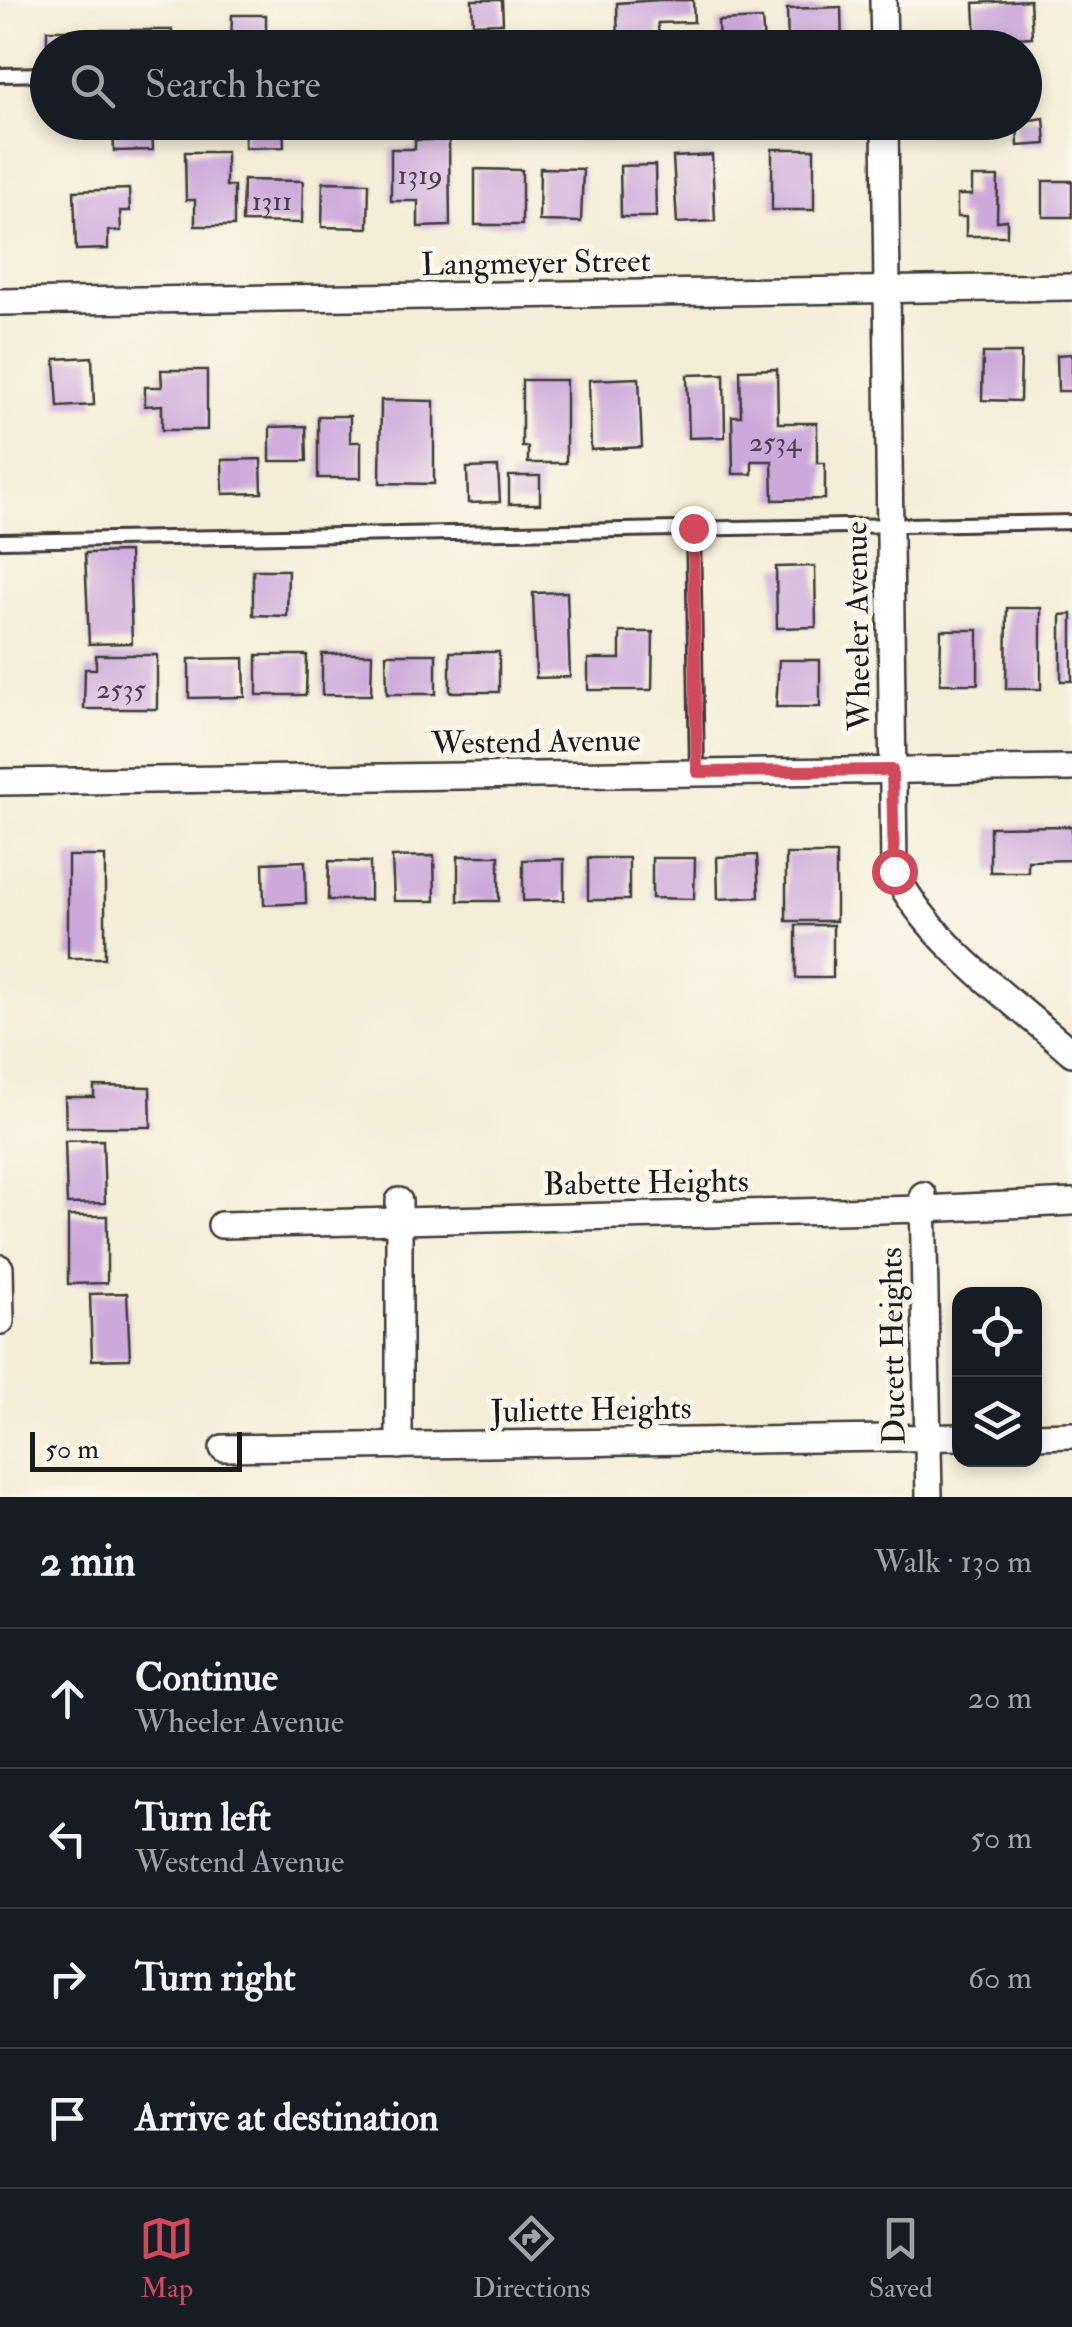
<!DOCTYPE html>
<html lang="en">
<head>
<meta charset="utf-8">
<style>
  body { margin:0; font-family:"IM FELL Double Pica",serif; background:#242831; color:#f1f3f6 }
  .controls { position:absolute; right:30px; bottom:30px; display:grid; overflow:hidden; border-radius:20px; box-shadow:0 5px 15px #0003 }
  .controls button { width:90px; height:90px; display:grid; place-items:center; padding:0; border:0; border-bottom:2px solid #363941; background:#171b24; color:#f1f3f6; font:50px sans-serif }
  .scale { position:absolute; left:30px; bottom:25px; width:212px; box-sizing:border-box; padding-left:10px; border:5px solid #1c1c1c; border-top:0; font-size:28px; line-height:35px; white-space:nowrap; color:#1c1c1c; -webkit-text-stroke:8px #fbf7ec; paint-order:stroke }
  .stop { position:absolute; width:30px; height:30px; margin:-22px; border:8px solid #d1495b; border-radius:50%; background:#fff }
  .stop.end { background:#d1495b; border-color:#fff; box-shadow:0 2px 10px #0008 }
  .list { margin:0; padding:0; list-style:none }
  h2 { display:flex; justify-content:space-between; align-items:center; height:130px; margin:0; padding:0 40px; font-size:42px }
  h2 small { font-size:32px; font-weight:400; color:#9ea1a6 }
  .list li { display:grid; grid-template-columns:65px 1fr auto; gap:30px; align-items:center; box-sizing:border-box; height:140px; padding:0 40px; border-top:2px solid #363941 }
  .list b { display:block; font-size:38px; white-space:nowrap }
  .list p { margin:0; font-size:32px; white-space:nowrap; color:#9ea1a6 }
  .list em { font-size:32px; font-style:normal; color:#9ea1a6 }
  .icon { flex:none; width:55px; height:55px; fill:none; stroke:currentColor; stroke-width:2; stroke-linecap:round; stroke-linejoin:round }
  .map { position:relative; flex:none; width:1072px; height:1497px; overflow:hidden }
  .search { position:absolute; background:#171b24; box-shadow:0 5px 15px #0003; left:30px; right:30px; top:30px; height:110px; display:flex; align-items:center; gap:25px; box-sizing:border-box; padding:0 35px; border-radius:55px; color:#9ea1a6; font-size:38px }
  .sheet { height:690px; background:#171b24 }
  nav { display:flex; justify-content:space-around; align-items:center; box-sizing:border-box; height:140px; border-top:2px solid #363941; background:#171b24; font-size:28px; color:#9ea1a6 }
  nav a { display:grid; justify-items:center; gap:5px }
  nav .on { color:#d1495b }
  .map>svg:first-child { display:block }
  .building { fill:#cca9da }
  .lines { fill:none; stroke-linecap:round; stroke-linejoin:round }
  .service-casing { stroke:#3c3b38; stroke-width:18 }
  .minor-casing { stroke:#3c3b38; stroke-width:30 }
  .service { stroke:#fff; stroke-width:12 }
  .minor { stroke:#fff; stroke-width:25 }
  .route { stroke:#d1495b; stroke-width:12 }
  .labels { text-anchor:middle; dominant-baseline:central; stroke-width:10; stroke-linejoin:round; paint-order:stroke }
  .number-label { font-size:28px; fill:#483f4c }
  .street-label { font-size:32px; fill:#1c1c1c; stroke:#fbf7ec }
</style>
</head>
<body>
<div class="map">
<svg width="1072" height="1497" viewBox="0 0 1072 1497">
  <rect width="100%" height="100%" fill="#fbf7ec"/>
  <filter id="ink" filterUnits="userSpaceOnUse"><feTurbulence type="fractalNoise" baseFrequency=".01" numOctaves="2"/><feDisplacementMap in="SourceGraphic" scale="20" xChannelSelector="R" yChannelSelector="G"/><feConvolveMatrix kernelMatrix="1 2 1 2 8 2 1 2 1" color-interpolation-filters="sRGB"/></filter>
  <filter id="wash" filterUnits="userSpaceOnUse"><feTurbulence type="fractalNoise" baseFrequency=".0048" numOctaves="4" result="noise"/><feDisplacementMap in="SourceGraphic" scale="40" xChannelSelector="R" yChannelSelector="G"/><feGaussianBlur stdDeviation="2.25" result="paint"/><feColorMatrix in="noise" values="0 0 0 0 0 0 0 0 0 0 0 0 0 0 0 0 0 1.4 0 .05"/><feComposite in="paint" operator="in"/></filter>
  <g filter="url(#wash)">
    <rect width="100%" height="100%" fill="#f4edd7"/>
    <g id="blocks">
      <g class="building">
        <polygon points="472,0 502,0 503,23 473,24"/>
        <polygon points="658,0 693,0 694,22 658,23 659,48 618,48 617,3"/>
        <polygon points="1030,0 1032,37 976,40 974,3"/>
        <polygon points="841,7 842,46 788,47 787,9"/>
        <polygon points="232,15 266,15 266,48 231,48"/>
        <polygon points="762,19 764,43 719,46 718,21"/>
        <rect x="47" y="30" width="125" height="18"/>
        <polygon points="1044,118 1046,144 1018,146 1017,122"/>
        <polygon points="113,122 152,122 153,150 114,151"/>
        <rect x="201" y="122" width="28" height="6"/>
        <polygon points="245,122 283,122 284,147 245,148"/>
        <rect x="324" y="122" width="43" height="9"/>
        <rect x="537" y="122" width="53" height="11"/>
        <polygon points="415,140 449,140 450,226 418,227 418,201 391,201 391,149 415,149"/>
        <rect x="772" y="149" width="42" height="61"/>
        <polygon points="185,152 226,152 226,186 234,186 234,226 195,226 195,200 186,200"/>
        <polygon points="712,155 715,221 677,223 673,157"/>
        <polygon points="655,165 656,217 621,217 620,166"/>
        <polygon points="540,168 583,169 581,222 539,221"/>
        <polygon points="475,169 522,170 522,225 475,225"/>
        <polygon points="972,177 998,177 997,221 1007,220 1007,236 966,236 966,217 957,217 957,195 972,195"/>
        <polygon points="243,180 303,181 302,223 242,222"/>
        <rect x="1043" y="181" width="29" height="36"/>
        <polygon points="323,182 369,183 368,228 322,227"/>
        <polygon points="129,189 130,211 120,211 121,231 108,231 108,249 76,250 74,191"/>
        <polygon points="983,353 1021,353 1020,401 982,400"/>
        <polygon points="1072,354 1072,391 1058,391 1057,355"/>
        <polygon points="92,357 94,405 58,407 55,359"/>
        <polygon points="777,369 778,423 817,423 817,463 825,463 825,499 773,500 772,461 752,461 752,474 733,474 732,416 741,416 740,370"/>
        <polygon points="161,370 207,370 207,430 162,430 162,405 145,406 145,387 162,387"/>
        <polygon points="724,374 725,437 689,438 687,375"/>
        <polygon points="639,378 642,447 591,450 589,380"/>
        <polygon points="522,380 566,380 566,463 528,463 528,447 522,447"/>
        <polygon points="381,400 434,401 434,484 380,483"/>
        <polygon points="318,416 350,416 350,442 361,442 361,478 318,478"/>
        <polygon points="306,426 307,461 270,461 270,427"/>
        <polygon points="261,459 262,493 223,494 222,460"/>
        <polygon points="498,467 500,502 468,503 467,468"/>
        <rect x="509" y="476" width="31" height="28"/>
        <polygon points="129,552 132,643 89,644 85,553"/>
        <polygon points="815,566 816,627 777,628 776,567"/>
        <polygon points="253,570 288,570 287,616 253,615"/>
        <polygon points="567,592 570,677 536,678 533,593"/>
        <polygon points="1007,608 1041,608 1041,689 1006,689"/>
        <polygon points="1072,614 1072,681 1061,681 1061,615"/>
        <polygon points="941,630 978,630 978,684 940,684"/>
        <polygon points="620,632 653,632 652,690 588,690 588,659 620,659"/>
        <rect x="450" y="652" width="49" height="40"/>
        <polygon points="322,654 372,654 371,695 322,695"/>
        <polygon points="386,654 436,654 436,694 387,694"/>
        <polygon points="96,655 157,655 157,709 84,709 85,669 96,669"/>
        <polygon points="257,655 307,655 306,695 257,695"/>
        <polygon points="244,658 245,697 189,698 189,659"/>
        <polygon points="779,660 820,660 820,707 776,707"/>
        <polygon points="1072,826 1072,860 1028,861 1028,872 990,872 990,827"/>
        <rect x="786" y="854" width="50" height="67"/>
        <polygon points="757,855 759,897 718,899 717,857"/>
        <rect x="68" y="856" width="37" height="102"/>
        <polygon points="434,856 435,901 394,901 392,857"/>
        <rect x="458" y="856" width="41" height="45"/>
        <rect x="588" y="858" width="41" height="42"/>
        <polygon points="652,858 695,858 694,899 652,898"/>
        <polygon points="564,859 564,900 523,901 523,860"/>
        <polygon points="305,861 306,903 264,905 263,863"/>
        <polygon points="329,861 370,862 370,900 328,900"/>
        <rect x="796" y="925" width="37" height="53"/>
        <polygon points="94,1086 150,1087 151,1127 66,1127 65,1097 94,1097"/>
        <polygon points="103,1140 105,1203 67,1204 65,1141"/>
        <polygon points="68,1216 107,1216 107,1283 68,1284"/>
        <polygon points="127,1293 130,1359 92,1360 90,1294"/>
      </g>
    </g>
  </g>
  <g filter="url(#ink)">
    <use href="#blocks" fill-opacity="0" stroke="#3c3b38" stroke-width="2.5"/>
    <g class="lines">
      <defs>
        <g id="service">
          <polyline points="0,75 48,74"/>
          <polyline points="693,528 697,772"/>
          <polyline points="0,541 1072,522"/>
        </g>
        <g id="minor">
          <polyline points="883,0 884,48"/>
          <path d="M 885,122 L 894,871 C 930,944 1011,999 1072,1053"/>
          <polyline points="0,302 1072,287"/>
          <polyline points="0,782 1072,768"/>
          <polyline points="923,1195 929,1497"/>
          <polyline points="399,1201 399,1446"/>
          <polyline points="221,1225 923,1209 1072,1202"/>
          <polyline points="0,1268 1,1321"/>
          <polyline points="1034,1436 1072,1435"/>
          <polyline points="223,1448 960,1437"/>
        </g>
      </defs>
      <use href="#service" class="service-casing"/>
      <use href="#minor" class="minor-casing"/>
      <use href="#service" class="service"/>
      <use href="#minor" class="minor"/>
    </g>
  </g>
  <g class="lines" filter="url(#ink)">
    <polyline class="route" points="693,528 697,772 892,770 894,871"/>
  </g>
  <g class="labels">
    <g class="number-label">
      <text x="420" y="175">1319</text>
      <text x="272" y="201">1311</text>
      <text x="775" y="442">2534</text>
      <text x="121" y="689">2535</text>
    </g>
    <g class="street-label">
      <text transform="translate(536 263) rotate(-1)">Langmeyer Street</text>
      <text transform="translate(858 626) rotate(-91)">Wheeler Avenue</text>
      <text transform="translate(536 742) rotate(-1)">Westend Avenue</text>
      <text transform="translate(646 1183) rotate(-1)">Babette Heights</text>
      <text transform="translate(893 1346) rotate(-91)">Ducett Heights</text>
      <text transform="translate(591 1410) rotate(-1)">Juliette Heights</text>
    </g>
  </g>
</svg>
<div class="controls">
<button><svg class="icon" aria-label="locate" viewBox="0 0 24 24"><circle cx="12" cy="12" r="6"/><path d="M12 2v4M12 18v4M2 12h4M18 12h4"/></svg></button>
<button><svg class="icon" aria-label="layers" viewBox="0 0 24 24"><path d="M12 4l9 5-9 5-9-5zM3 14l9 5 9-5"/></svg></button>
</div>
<div class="scale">50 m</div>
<div class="stop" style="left:894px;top:871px"></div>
<div class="stop end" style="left:693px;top:528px"></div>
<div class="search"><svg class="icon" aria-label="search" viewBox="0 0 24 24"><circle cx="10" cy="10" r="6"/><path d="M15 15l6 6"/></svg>Search here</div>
</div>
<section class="sheet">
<h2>2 min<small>Walk · 130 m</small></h2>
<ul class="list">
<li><svg class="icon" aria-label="ahead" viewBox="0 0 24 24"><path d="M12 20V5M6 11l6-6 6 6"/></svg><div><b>Continue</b><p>Wheeler Avenue</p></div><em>20 m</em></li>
<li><svg class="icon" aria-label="left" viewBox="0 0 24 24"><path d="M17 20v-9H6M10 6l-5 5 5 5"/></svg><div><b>Turn left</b><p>Westend Avenue</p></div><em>50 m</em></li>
<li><svg class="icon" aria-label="right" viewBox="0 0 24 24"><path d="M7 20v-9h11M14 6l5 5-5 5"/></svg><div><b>Turn right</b></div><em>60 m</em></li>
<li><svg class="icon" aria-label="arrive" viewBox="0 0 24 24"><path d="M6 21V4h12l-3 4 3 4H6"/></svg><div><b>Arrive at destination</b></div></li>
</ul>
</section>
<nav>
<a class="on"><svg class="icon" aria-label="map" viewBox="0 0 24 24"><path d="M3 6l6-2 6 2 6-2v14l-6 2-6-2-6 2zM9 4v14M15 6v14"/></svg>Map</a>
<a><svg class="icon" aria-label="directions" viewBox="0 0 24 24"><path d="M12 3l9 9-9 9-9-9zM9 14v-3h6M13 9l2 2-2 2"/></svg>Directions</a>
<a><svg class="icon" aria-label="saved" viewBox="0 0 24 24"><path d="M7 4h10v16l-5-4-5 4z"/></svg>Saved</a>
</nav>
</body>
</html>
